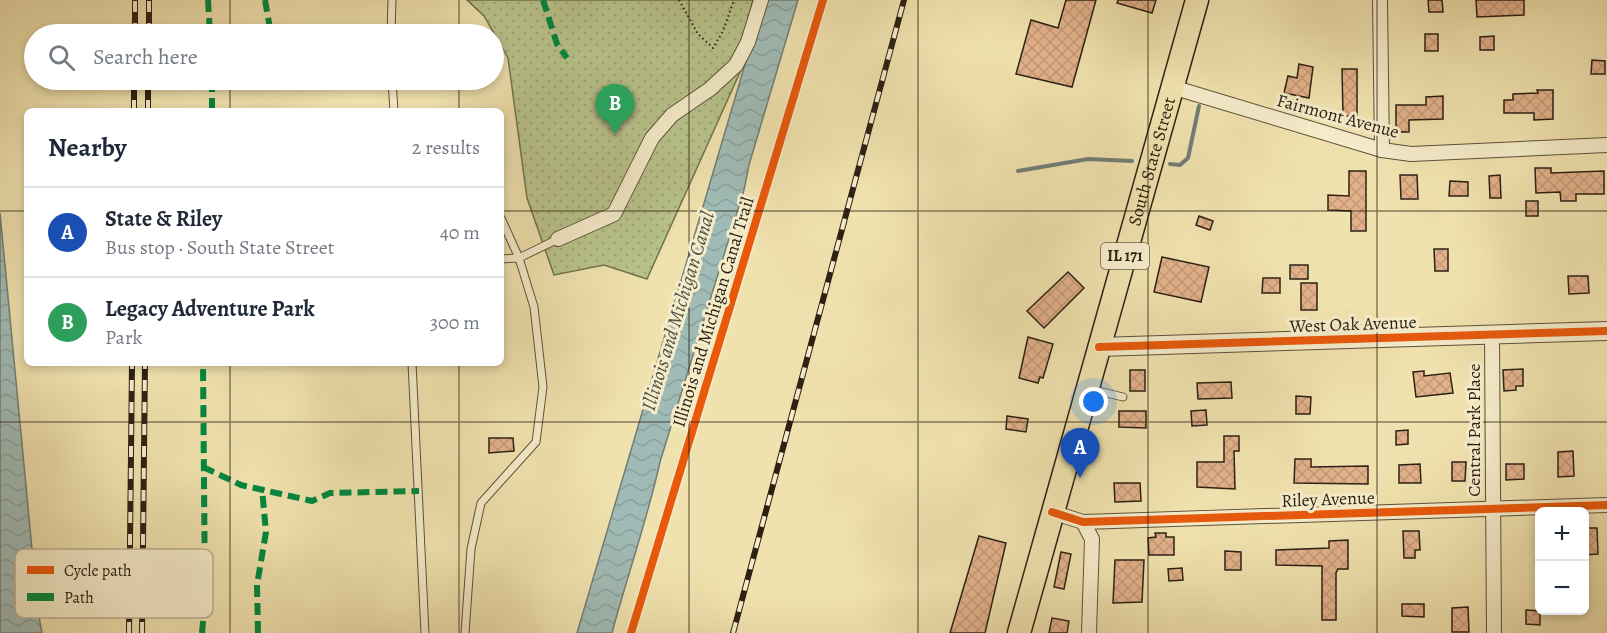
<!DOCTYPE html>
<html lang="en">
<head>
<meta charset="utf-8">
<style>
  body { margin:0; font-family:Alegreya,serif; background:#f6f6f7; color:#1f2937 }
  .controls { position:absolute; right:18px; bottom:18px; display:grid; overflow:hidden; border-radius:9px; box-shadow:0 3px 9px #0003 }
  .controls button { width:54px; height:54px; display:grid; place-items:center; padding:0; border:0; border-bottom:2px solid #e0e1e3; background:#fff; color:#1f2937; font:30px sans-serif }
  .you { position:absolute; left:1094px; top:402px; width:21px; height:21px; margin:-15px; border:4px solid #fff; border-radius:50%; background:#1a73e8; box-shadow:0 0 0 9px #1a73e833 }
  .badge { display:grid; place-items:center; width:39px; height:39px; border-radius:50%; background:#d93025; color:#fff; font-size:20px; font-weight:700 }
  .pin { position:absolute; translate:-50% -50px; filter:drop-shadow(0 2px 3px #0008) }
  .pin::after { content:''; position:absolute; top:32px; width:21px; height:18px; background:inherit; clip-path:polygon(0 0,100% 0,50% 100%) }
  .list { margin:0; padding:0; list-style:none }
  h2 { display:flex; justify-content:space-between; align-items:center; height:78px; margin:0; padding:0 24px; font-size:26px }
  h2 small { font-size:20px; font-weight:400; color:#747a83 }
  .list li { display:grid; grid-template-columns:39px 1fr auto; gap:18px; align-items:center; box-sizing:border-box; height:90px; padding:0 24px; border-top:2px solid #e0e1e3 }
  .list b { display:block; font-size:22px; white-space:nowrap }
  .list p { margin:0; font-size:20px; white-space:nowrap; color:#747a83 }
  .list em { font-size:20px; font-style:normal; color:#747a83 }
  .icon { flex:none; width:33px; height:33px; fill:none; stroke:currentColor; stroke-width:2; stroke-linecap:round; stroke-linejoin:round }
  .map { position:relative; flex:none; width:1607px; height:633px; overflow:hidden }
  .search { position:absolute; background:#fff; box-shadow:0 3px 9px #0003; left:24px; top:24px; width:480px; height:66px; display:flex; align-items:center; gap:15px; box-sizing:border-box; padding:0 21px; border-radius:33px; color:#747a83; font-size:22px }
  .panel { position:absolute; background:#fff; box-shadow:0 3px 9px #0003; left:24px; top:108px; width:480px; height:258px; border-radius:9px }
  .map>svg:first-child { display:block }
  .park { fill:url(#park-dots); stroke:#727250; stroke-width:1.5 }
  .water { fill:url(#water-waves); stroke:#727d75; stroke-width:1.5 }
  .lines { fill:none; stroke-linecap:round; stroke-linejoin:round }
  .stream { stroke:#727d75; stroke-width:4 }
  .building { fill:url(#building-cross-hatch); stroke:#2d2114; stroke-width:1.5 }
  .service-casing { stroke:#5e513a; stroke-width:9 }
  .minor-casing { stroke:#5e513a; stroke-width:16 }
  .tertiary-casing { stroke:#5e513a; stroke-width:20 }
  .primary-casing { stroke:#2d2114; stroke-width:25 }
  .path { stroke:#2d2114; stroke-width:2; stroke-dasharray:1.5 3; stroke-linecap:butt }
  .service { stroke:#f5ecca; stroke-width:7 }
  .minor { stroke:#f5ecca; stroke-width:14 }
  .tertiary { stroke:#f5ecca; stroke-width:18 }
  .primary { stroke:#f0e2ae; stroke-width:22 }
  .rail-casing { stroke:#2d2114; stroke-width:6 }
  .rail { stroke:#f5ecca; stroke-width:4; stroke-dasharray:11; stroke-linecap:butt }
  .quiet { stroke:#00873e; stroke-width:6; stroke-dasharray:12 6; stroke-linecap:butt }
  .cycleway-casing { stroke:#f5ecca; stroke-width:11 }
  .cycleway { stroke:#e8590c; stroke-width:8 }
  .grid { fill:none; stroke:#2d2114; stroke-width:1.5; stroke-opacity:0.55 }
  .labels { text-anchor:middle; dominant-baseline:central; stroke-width:6; stroke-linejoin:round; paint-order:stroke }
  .shield { fill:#f5ecca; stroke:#695e4b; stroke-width:1.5 }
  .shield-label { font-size:16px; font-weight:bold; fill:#2d2114 }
  .street-label { font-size:18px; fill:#2d2114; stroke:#f5ecca }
  .water-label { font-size:20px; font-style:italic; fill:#504f45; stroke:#f5ecca }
  .key { fill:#f5ecca; stroke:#b9af93; stroke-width:1.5 }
  .key-label { font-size:16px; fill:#2d2114 }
</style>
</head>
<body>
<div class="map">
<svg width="1607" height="633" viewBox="0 0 1607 633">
  <defs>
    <pattern id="park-dots" width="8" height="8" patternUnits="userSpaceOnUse" patternTransform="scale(1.5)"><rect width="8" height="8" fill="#b8c38b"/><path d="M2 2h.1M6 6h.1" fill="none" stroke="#9ea777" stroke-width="1.8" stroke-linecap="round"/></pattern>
    <pattern id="water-waves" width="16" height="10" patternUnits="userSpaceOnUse" patternTransform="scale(1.5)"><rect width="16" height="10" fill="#a0bbb6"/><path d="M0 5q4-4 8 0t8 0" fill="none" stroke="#8aa09c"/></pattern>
    <pattern id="building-cross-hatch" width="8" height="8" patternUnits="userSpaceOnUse" patternTransform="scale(1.5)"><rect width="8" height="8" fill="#e2b18a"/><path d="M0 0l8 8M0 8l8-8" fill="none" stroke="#c29876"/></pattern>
  </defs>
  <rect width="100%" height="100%" fill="#f0e2ae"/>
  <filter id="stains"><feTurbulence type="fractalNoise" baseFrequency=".00333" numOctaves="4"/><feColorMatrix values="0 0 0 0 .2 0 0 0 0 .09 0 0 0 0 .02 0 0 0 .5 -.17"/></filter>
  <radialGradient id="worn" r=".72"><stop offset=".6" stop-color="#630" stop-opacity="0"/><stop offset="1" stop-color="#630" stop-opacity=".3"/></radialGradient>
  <polygon class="park" points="467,0 753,0 746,26 741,70 647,279 604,265 554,275 527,198 508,58 484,16"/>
  <g class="water">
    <path d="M 764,0 L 798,0 L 749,165 L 744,190 L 660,462 C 647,521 627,576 612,633 L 577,633 Z"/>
    <polygon points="0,213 38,612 42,633 0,633"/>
  </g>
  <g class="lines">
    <g class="stream">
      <polyline points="1170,164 1180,165 1188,158 1199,106"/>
      <polyline points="1018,171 1088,159 1132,161"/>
    </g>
  </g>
  <g class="building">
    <polygon points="1066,0 1096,0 1072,87 1016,74 1031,20 1058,28"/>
    <polygon points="1118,0 1156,0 1152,13 1117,3"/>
    <polygon points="1428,0 1442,0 1443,12 1429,12"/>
    <polygon points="1476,0 1524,0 1524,15 1477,17"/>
    <rect x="1425" y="34" width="13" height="17"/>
    <polygon points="1494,36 1494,50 1480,50 1480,37"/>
    <polygon points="1592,60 1605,61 1605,74 1591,74"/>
    <polygon points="1299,64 1313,67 1309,98 1284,93 1288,76 1297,78"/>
    <polygon points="1342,69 1357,69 1357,116 1343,116"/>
    <polygon points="1537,90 1553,90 1553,119 1534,120 1534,113 1504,113 1504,100 1513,100 1513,94 1538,93"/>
    <polygon points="1443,96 1443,119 1409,120 1409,132 1396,132 1396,105 1426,105 1426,97"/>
    <polygon points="1535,168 1551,168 1551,173 1604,171 1604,194 1576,194 1576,201 1561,201 1560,192 1536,193"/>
    <polygon points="1349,171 1366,171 1366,231 1351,231 1351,211 1328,210 1328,195 1349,196"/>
    <polygon points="1400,175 1417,175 1418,199 1401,199"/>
    <polygon points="1500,175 1501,198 1490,198 1489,176"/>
    <polygon points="1450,181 1468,182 1468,196 1449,196"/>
    <rect x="1526" y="201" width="12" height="15"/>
    <polygon points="1199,216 1213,221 1210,230 1196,225"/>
    <polygon points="1434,249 1448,249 1448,271 1435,271"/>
    <polygon points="1162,257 1209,267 1201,302 1154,292"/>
    <rect x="1290" y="265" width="18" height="14"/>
    <polygon points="1068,272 1084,288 1044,328 1027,311"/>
    <polygon points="1568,276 1588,276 1589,293 1569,294"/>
    <polygon points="1263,278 1280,278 1280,293 1262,293"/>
    <rect x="1301" y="283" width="16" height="27"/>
    <polygon points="1028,337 1053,344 1043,378 1040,377 1038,383 1019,378"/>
    <polygon points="1523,369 1523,386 1516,386 1516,390 1504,391 1503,370"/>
    <rect x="1130" y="370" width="15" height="21"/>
    <polygon points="1424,371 1424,376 1450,373 1453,393 1416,397 1413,372"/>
    <polygon points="1231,382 1232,398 1198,399 1197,383"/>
    <polygon points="1296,396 1311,397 1310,414 1296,414"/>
    <polygon points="1206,410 1207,425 1192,426 1191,411"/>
    <polygon points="1119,411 1146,411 1146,428 1119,427"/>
    <polygon points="1007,416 1028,419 1026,432 1006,429"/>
    <polygon points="1408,430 1408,444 1396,445 1396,431"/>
    <polygon points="1224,436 1239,436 1239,451 1234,451 1235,489 1197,487 1197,462 1224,462"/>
    <polygon points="489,438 513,438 514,451 489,453"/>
    <polygon points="1573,451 1574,476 1558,477 1558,452"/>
    <polygon points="1295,459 1311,459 1311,467 1368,466 1368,484 1294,483"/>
    <polygon points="1452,462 1466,462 1465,481 1452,481"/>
    <polygon points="1420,464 1421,483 1399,483 1399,465"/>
    <polygon points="1506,464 1524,464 1524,479 1506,480"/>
    <polygon points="1114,483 1140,483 1141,501 1115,502"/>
    <polygon points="1584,528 1597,528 1598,554 1584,555"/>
    <polygon points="1403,531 1419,531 1420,550 1415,550 1415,558 1404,558"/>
    <polygon points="1155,533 1166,533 1166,537 1174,537 1174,555 1149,555 1148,538 1156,537"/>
    <polygon points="979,536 1006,543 985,633 950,633"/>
    <polygon points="1348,540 1348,569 1338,569 1336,573 1336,620 1322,620 1322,566 1276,565 1276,550 1329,548 1329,541"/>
    <polygon points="1225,551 1241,552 1241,570 1225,570"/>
    <polygon points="1061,552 1071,554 1064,589 1054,587"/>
    <polygon points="1115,560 1144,560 1142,602 1113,603"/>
    <polygon points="1182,568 1183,580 1169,581 1168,569"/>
    <polygon points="1402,604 1424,604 1424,617 1402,616"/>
    <polygon points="1468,607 1469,632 1452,632 1452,608"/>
    <polygon points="1526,610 1540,611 1540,625 1526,624"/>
    <polygon points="1052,618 1069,621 1067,633 1049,633"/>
  </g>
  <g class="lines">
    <defs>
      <g id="service">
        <polyline points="391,34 392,0"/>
        <polyline points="392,80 394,111"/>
        <polyline points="501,218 519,258 558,239"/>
        <polyline points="412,363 425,633"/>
        <polyline points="1090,389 1123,397"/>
        <polyline points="465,633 471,549 481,503 536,442 543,387 534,307 519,258 501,259"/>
      </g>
      <g id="minor">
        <polyline points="1380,0 1382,150"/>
        <polyline points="1172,87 1382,150 1411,154 1607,145"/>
        <polyline points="558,239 614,214 652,138 672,115 710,89 736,65 748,42 761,0"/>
        <polyline points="1492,335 1494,633"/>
        <polyline points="1052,512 1083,522 1607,505"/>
        <polyline points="1083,522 1092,539 1089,633"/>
      </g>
      <polyline id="tertiary" points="1099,347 1607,331"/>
      <g id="primary">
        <path id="s1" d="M 1019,633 L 1197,0"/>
      </g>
    </defs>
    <use href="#service" class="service-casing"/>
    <use href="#minor" class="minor-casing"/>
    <use href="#tertiary" class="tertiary-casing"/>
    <use href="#primary" class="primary-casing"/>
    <polyline class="path" points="679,0 698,34 713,48 723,31 734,0"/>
    <use href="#service" class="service"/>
    <use href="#minor" class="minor"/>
    <use href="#tertiary" class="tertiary"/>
    <use href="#primary" class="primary"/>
    <defs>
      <g id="rail">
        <polyline points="135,34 135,0"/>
        <polyline points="149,34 149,0"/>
        <polyline points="134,111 134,80"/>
        <polyline points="148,111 148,80"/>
        <polyline points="129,633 132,363"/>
        <polyline points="142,633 145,363"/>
        <polyline points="733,633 904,0"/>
      </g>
    </defs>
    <use href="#rail" class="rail-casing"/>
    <use href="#rail" class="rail"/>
    <g class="quiet">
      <polyline points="208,0 210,34"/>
      <polyline points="265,0 271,34"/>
      <polyline points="543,0 557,44 567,58"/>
      <polyline points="212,80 212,111"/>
      <polyline points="203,467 241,485 312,501 330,493 419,491"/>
      <polyline points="202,633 205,600 203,363"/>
      <polyline points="258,633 257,585 266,532 262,489"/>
    </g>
    <defs>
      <g id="cycleway">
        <polyline points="1099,347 1607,331"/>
        <polyline points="1052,512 1083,522 1607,505"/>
        <polyline points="631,633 823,0"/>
      </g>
    </defs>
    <use href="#cycleway" class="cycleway-casing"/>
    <use href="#cycleway" class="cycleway"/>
  </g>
  <path class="grid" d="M 230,0 L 230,34M 459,0 L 459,34M 689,0 L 689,633M 918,0 L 918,633M 1148,0 L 1148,633M 1377,0 L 1377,633M 230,80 L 230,111M 459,80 L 459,111M 0,211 L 27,211M 501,211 L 1607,211M 230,363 L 230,633M 459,363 L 459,633M 0,422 L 1607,422"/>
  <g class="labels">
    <rect class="shield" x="1101" y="243" width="48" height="26" rx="4.5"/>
    <g class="shield-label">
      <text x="1125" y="256">IL 171</text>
    </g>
    <g class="street-label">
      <text transform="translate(1338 116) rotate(15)">Fairmont Avenue</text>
      <text stroke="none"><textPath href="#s1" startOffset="490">South State Street</textPath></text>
      <text transform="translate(713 312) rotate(-73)">Illinois and Michigan Canal Trail</text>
      <text transform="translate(1353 324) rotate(-2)">West Oak Avenue</text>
      <text transform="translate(1474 430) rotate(-90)">Central Park Place</text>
      <text transform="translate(1328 499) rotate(-2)">Riley Avenue</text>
    </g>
    <g class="water-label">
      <text transform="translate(678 311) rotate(-73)">Illinois and Michigan Canal</text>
    </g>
  </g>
  <rect x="15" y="549" width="198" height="69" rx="9" class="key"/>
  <rect x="27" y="566" width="27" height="8" fill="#e8590c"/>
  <rect x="27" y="593" width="27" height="8" fill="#00873e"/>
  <g class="key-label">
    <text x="64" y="576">Cycle path</text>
    <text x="64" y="603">Path</text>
  </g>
  <rect width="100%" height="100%" filter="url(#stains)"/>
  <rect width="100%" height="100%" fill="url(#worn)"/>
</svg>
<div class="controls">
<button>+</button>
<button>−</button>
</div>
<div class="you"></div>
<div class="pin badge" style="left:1080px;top:478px;background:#1a4fb4">A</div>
<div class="pin badge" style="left:615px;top:134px;background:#2e9e5b">B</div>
<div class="search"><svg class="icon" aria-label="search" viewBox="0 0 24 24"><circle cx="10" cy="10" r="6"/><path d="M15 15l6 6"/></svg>Search here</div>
<section class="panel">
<h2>Nearby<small>2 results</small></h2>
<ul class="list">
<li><span class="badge" style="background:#1a4fb4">A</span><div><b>State &amp; Riley</b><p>Bus stop · South State Street</p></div><em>40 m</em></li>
<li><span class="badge" style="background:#2e9e5b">B</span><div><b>Legacy Adventure Park</b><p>Park</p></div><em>300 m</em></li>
</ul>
</section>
</div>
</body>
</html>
